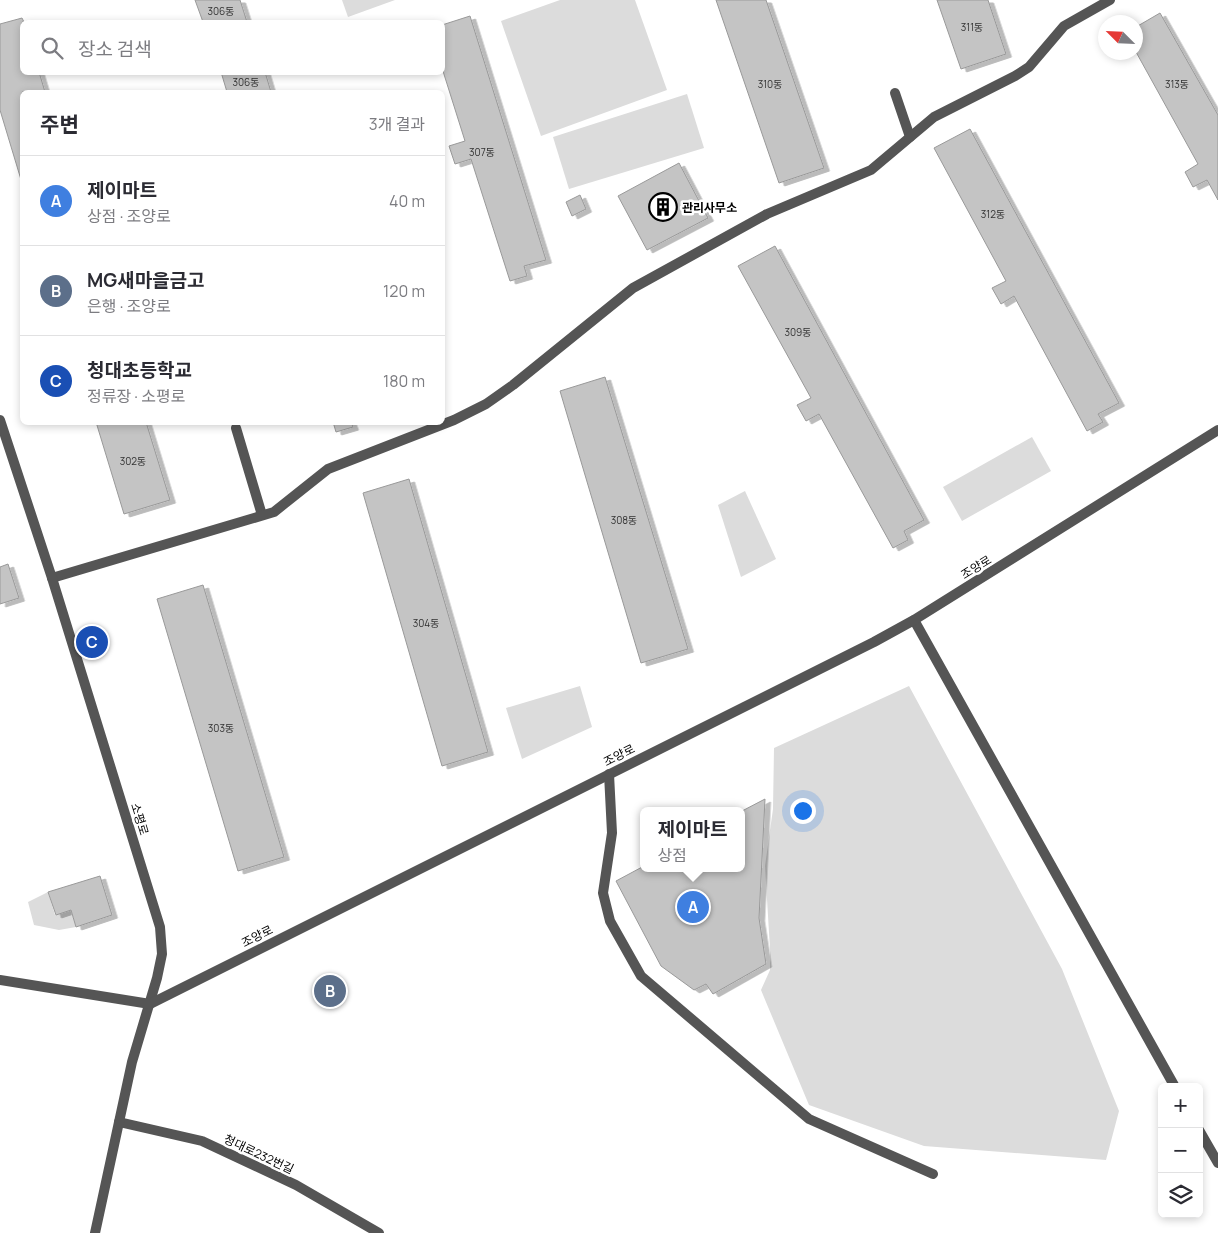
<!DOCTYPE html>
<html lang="ko">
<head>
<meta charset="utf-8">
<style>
  body { margin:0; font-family:Manrope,"Noto Sans KR",sans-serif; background:#f2f2f3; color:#2b2b33 }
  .controls { position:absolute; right:15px; bottom:15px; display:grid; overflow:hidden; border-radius:8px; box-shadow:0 2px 8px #0003 }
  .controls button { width:45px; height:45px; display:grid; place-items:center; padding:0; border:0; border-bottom:1px solid #e1e1e2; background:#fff; color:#2b2b33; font:25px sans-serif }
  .compass { position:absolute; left:1098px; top:15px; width:45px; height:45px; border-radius:50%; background:#fff; box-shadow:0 2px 8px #0003; rotate:294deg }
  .you { position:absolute; left:802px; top:810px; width:18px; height:18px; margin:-12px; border:4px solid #fff; border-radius:50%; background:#1a73e8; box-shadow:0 0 0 8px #1a73e833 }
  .badge { display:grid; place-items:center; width:32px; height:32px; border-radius:50%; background:#ea580c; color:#fff; font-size:16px; font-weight:700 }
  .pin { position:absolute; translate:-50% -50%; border:2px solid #fff; box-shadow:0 1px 5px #0006 }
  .popup { position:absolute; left:640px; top:807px; width:105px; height:65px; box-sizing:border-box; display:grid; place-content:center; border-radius:8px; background:#fff; filter:drop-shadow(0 1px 4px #0005); font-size:16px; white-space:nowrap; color:#7c7c81 }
  .popup b { font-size:19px; color:#2b2b33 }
  .popup::after { content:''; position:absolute; left:50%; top:100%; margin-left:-10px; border:10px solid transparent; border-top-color:#fff }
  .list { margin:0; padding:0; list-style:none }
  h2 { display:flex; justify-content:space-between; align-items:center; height:65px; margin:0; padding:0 20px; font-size:21px }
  h2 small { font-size:16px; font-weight:400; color:#7c7c81 }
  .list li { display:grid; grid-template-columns:32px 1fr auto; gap:15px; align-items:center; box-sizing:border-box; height:90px; padding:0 20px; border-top:1px solid #e1e1e2 }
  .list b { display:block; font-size:19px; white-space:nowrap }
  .list p { margin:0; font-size:16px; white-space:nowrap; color:#7c7c81 }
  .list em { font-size:16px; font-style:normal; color:#7c7c81 }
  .icon { flex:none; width:28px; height:28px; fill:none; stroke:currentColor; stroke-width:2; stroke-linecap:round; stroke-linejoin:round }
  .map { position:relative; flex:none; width:1218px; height:1233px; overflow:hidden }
  .search { position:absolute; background:#fff; box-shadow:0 2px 8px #0003; left:20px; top:20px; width:425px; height:55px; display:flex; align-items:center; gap:12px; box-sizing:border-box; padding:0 18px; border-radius:8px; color:#7c7c81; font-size:19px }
  .panel { position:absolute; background:#fff; box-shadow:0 2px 8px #0003; left:20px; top:90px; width:425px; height:335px; border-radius:8px }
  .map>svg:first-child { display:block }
  .green { fill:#dcdcdc }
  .building { fill:#c4c4c4; stroke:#999; filter:url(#shadow) }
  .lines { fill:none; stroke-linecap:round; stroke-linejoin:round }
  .service { stroke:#555; stroke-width:10 }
  .minor { stroke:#555; stroke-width:10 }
  .tertiary { stroke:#555; stroke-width:10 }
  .labels { text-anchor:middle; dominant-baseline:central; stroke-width:5; stroke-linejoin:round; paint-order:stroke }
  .number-label { font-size:10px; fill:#313131 }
  .poi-label { font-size:12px; font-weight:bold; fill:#000; stroke:#fff; text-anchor:start }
  .street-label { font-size:12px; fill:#000; stroke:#fff }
</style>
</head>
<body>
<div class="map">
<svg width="1218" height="1233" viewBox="0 0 1218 1233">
  <defs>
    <filter id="shadow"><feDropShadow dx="5.5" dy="3" stdDeviation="0" flood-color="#0004"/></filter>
  </defs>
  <rect width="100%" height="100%" fill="#fff"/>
  <g class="green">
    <polygon points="342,0 395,0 348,17"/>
    <polygon points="560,0 635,0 667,90 541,136 501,21"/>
    <polygon points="687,94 704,148 569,189 553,137"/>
    <polygon points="1032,437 1051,471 962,521 943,487"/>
    <polygon points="745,491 776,559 741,577 718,505"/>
    <polygon points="580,686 592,727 522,759 506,708"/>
    <polygon points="909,686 1062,969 1119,1111 1106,1160 924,1146 809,1105 761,990 770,970 770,949 765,866 773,809 774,748"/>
    <polygon points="48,892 55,915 71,910 76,927 59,930 34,925 28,902"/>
  </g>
  <g class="building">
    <polygon points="195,0 240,0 247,22 203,22"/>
    <polygon points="716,0 766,0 824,168 779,183"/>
    <polygon points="937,0 988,0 1006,54 961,69"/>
    <polygon points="1160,13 1218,115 1218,200 1207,180 1193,187 1185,172 1198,164 1136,52 1136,27"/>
    <polygon points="470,16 546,260 524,266 527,276 510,281 471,159 455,164 449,146 465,141 442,68 442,25"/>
    <polygon points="22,18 24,22 22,22 22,72 39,72 45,92 22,92 22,183 0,110 0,24"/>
    <polygon points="221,72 265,72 271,92 227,92"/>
    <polygon points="970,129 1119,403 1098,414 1103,422 1087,431 1014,296 1001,304 992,288 1006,281 934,148"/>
    <polygon points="679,163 708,218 647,250 618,196"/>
    <polygon points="580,195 586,209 572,216 566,202"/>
    <polygon points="775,246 924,520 904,531 908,540 893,548 819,414 806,421 797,405 811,398 738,266"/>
    <polygon points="605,377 688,649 641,663 560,391"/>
    <polygon points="96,422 146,422 170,500 124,514"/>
    <polygon points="333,422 351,422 353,427 336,432"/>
    <polygon points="409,479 488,752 442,766 363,493"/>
    <polygon points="8,564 19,598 0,604 0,567"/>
    <polygon points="203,585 284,857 238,871 157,599"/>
    <polygon points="765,799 759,918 766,964 713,994 706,984 694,990 661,966 616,881 644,866 644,868 742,868 742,811"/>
    <polygon points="100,876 112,915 76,927 71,910 56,915 48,892"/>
  </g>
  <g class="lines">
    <g class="service">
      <polyline points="895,93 910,137"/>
      <polyline points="236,428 262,515"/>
      <polyline points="52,578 274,512 328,469 454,420 486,404 513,385 633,288 767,214 871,170 934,117 1015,76 1029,67 1064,26 1110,0"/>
      <polyline points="609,774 612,833 603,893 610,921 641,976 809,1119 933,1174"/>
    </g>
    <g class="minor">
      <polyline points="914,620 1175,1087"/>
      <polyline points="119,1122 202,1141 296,1185 379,1233"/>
      <polyline points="1199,1130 1218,1163"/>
    </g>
    <g class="tertiary">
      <polyline points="0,420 52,578 160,927 162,954 157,978 132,1062 95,1233"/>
      <polyline points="0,980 150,1004 874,642 914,620 1218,430"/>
    </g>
  </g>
  <defs>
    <symbol id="building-ring" viewBox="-11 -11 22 22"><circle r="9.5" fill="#fff" stroke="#000" stroke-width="1.5"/><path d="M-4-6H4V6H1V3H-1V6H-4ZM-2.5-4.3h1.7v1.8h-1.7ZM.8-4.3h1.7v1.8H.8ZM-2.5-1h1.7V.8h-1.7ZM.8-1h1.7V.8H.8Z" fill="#000"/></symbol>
  </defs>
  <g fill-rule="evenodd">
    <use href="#building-ring" x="647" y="191" width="32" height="32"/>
  </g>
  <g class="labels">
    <g class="number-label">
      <text x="221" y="11">306동</text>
      <text x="972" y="27">311동</text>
      <text x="246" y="82">306동</text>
      <text x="770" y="84">310동</text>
      <text x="1177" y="84">313동</text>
      <text x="482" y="152">307동</text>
      <text x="993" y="214">312동</text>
      <text x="798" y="332">309동</text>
      <text x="133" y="461">302동</text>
      <text x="624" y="520">308동</text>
      <text x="426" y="623">304동</text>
      <text x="221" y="728">303동</text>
    </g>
    <g class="poi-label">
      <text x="682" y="207">관리사무소</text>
    </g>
    <g class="street-label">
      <text transform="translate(976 567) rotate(-32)">조양로</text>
      <text transform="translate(619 755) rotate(-27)">조양로</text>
      <text transform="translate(140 819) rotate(73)">소평로</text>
      <text transform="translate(257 936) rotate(-27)">조양로</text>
      <text transform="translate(259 1154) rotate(25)">청대로232번길</text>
    </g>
  </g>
</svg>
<div class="controls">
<button>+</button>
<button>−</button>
<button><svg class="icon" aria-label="layers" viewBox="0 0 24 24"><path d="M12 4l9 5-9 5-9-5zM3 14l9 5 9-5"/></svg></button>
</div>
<svg class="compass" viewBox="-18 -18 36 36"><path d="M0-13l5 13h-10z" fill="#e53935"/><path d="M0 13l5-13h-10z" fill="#7c7c81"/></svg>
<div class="you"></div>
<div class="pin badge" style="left:693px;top:907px;background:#3f7fe0">A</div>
<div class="popup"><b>제이마트</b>상점</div>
<div class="pin badge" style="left:330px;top:991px;background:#5c6f8a">B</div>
<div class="pin badge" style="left:92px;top:642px;background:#1a4fb4">C</div>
<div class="search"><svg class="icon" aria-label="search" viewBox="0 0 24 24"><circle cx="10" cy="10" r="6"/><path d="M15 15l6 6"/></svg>장소 검색</div>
<section class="panel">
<h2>주변<small>3개 결과</small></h2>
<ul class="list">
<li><span class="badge" style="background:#3f7fe0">A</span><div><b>제이마트</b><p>상점 · 조양로</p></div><em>40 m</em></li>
<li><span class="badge" style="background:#5c6f8a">B</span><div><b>MG새마을금고</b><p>은행 · 조양로</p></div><em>120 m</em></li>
<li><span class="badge" style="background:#1a4fb4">C</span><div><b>청대초등학교</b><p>정류장 · 소평로</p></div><em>180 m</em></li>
</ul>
</section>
</div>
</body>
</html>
